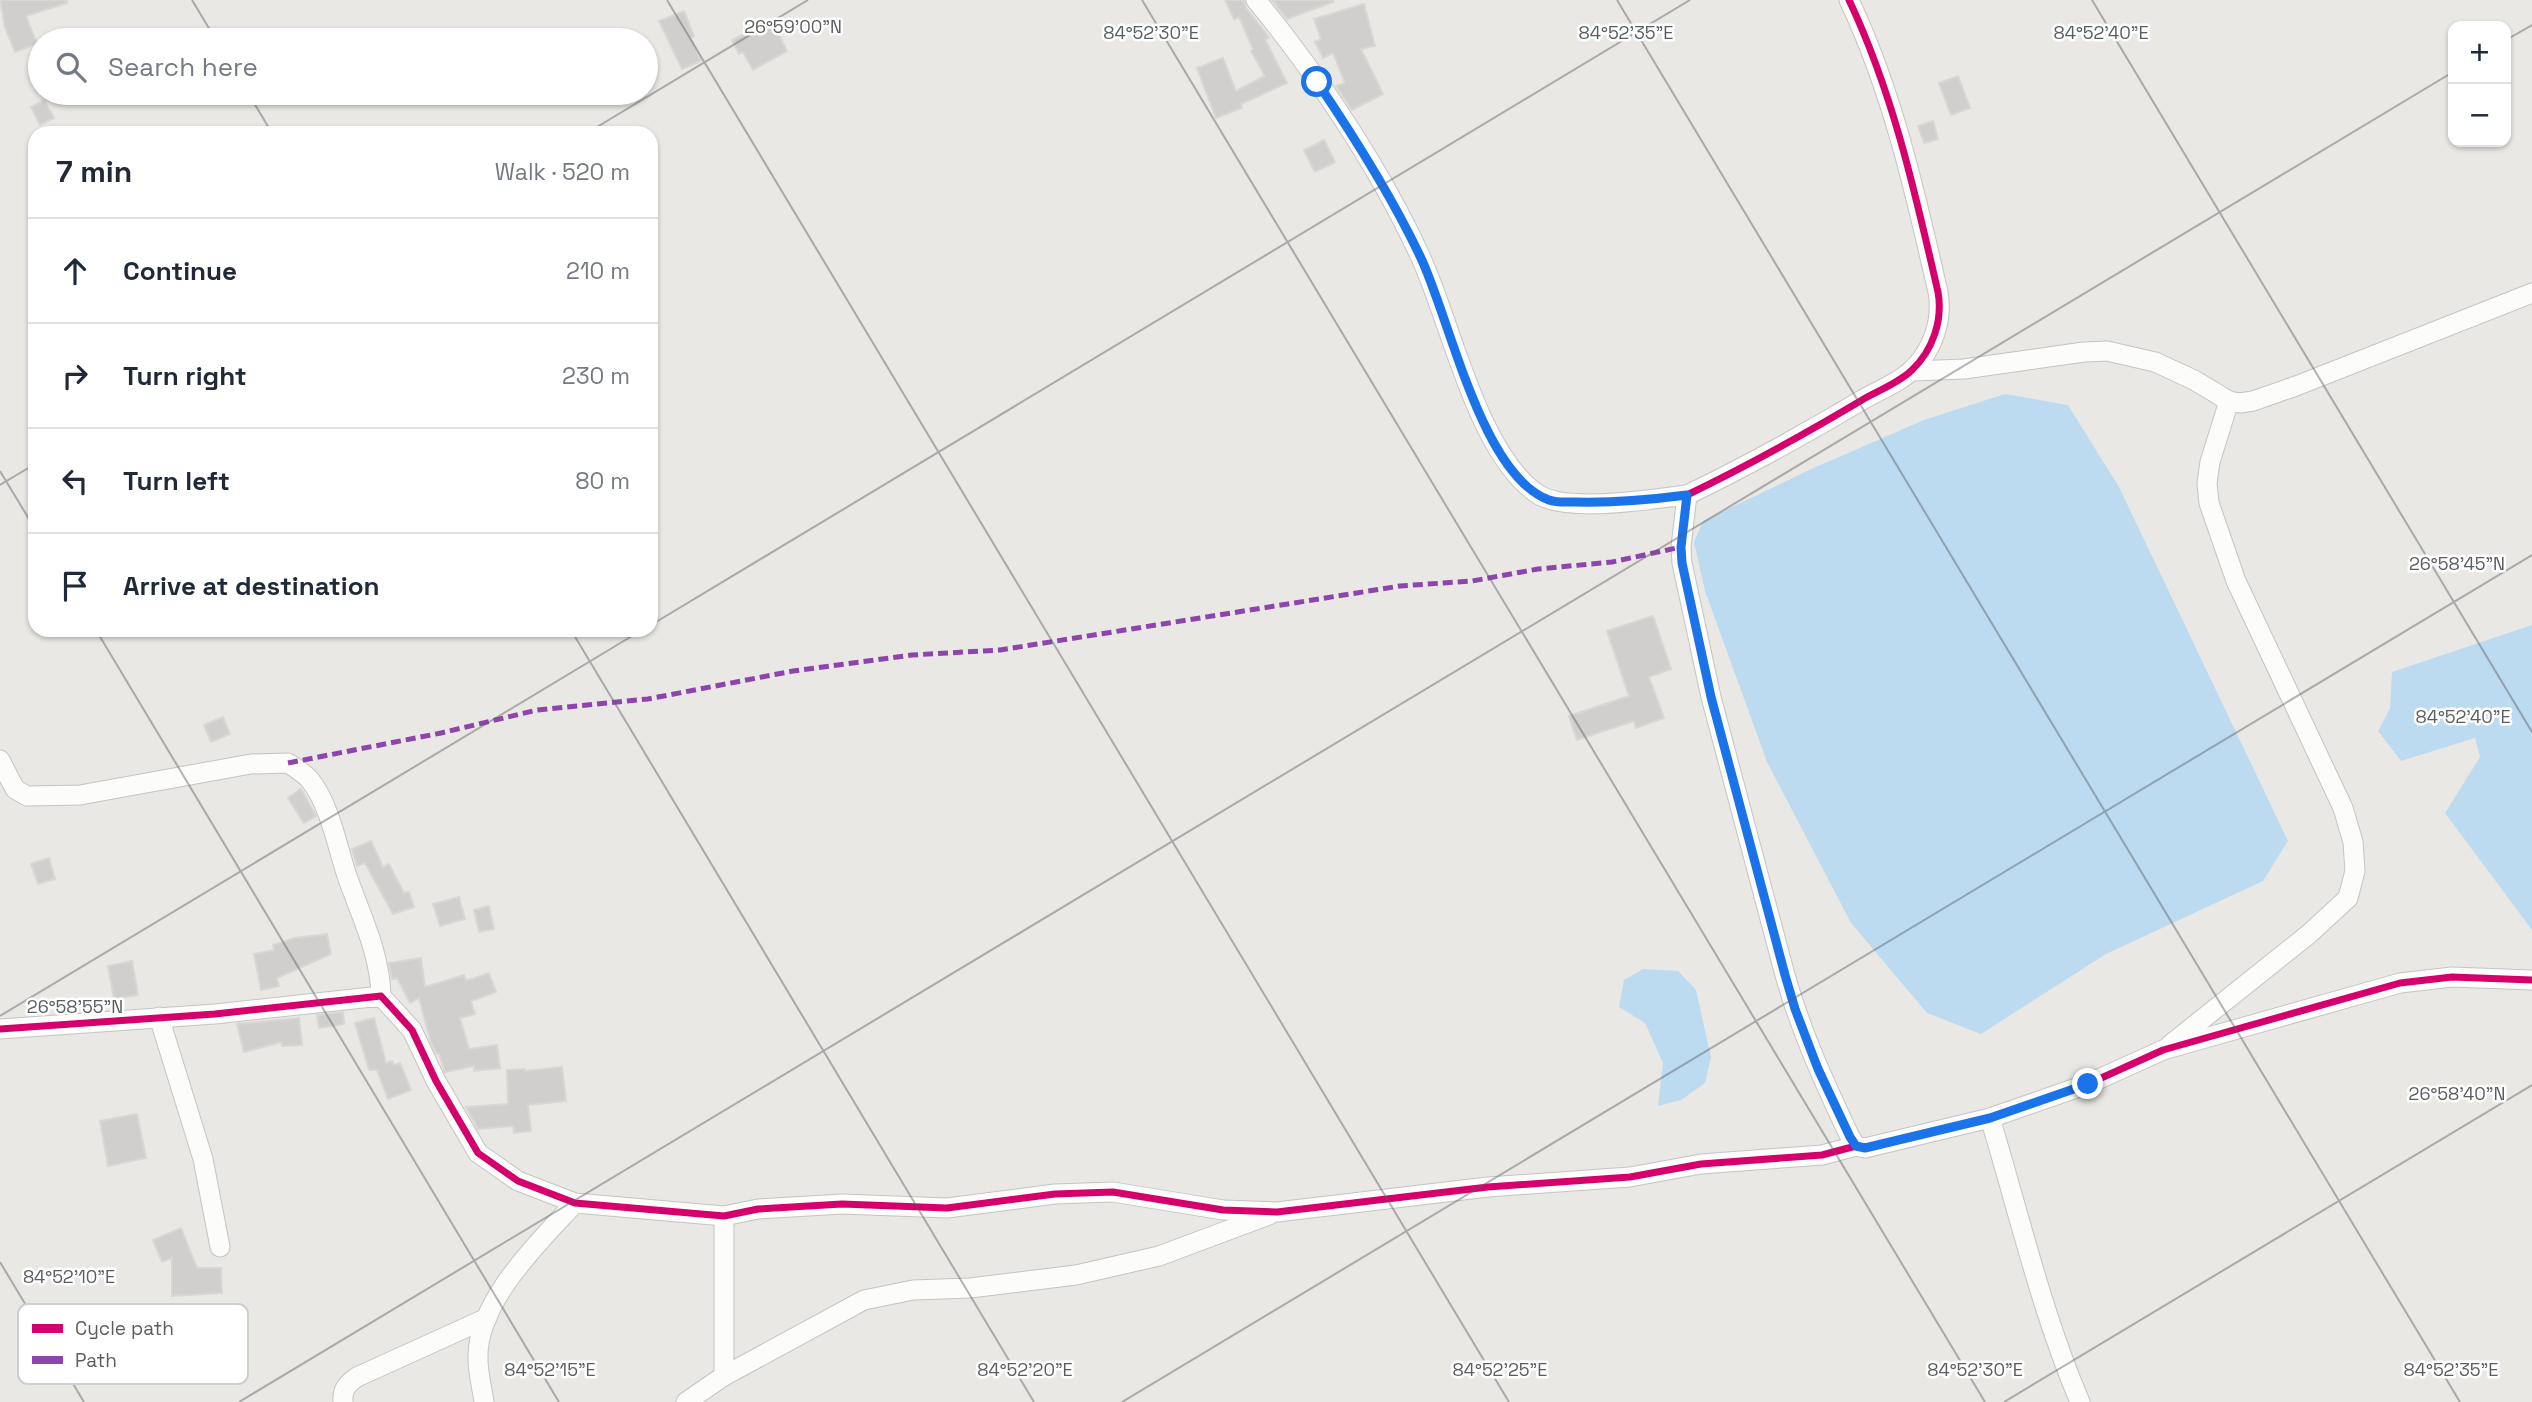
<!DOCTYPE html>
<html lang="en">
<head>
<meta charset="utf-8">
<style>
  body { margin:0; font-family:"Space Grotesk",sans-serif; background:#f2f2f3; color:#1f2937 }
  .controls { position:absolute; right:21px; top:21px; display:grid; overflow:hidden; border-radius:14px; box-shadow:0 2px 5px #0004 }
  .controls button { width:63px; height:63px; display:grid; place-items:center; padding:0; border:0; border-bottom:2px solid #e0e1e3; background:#fff; color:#1f2937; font:35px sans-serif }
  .stop { position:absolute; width:21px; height:21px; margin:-16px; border:5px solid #1a73e8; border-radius:50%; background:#fff }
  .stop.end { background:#1a73e8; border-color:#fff; box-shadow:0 2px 7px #0008 }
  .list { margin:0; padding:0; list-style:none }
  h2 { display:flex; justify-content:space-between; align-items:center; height:91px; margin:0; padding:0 28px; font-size:30px }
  h2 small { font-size:23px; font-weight:400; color:#747a83 }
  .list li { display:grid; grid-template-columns:46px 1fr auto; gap:21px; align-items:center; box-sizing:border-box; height:105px; padding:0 28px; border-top:2px solid #e0e1e3 }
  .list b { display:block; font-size:26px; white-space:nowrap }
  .list em { font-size:23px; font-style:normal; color:#747a83 }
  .icon { flex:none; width:38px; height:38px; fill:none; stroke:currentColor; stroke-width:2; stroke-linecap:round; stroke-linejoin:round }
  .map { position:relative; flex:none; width:2532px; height:1402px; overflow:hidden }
  .search { position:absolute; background:#fff; box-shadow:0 2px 5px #0004; left:28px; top:28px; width:630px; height:77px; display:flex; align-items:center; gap:18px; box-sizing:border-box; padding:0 24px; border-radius:38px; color:#747a83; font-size:26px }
  .panel { position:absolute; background:#fff; box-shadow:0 2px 5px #0004; left:28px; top:126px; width:630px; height:511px; border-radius:21px }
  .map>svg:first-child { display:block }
  .water { fill:#bcdbf0 }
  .building { fill:#d0cfcd; stroke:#d9d7d4; stroke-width:2 }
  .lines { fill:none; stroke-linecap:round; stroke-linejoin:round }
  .street-casing { stroke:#c4c4c4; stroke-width:21 }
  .street { stroke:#fcfcfb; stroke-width:19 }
  .quiet { stroke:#8e44ad; stroke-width:5; stroke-dasharray:10 5; stroke-linecap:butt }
  .cycleway-casing { stroke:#fff; stroke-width:11 }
  .cycleway { stroke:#d6006c; stroke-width:7 }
  .route { stroke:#1a73e8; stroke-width:9 }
  .ticks { fill:none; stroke:#5b5e61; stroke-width:2; stroke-opacity:0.45 }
  .key { fill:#fff; stroke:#cecfd0; stroke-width:2 }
  .key-label { font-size:19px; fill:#5b5e61 }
  .ticks-label { font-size:18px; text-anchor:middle; fill:#5b5e61; stroke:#fff; stroke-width:5; stroke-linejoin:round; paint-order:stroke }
</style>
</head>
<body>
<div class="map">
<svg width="2532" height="1402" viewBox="0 0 2532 1402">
  <rect width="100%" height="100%" fill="#eae8e4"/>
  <g class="water">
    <polygon points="2005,394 2068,405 2119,487 2288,841 2263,881 2106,954 1981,1034 1927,1013 1851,923 1767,762 1705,591 1694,542 1703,521 1809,470 1924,420"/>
    <polygon points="2532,625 2532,930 2445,813 2480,757 2475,738 2401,761 2378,731 2390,709 2392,672"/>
    <polygon points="1643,969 1678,971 1696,990 1711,1057 1705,1083 1681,1100 1658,1106 1663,1063 1645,1023 1619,1007 1624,980"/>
  </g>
  <g class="building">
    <polygon points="0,0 67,0 67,3 26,16 37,44 15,52 5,27"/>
    <polygon points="1225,0 1244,0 1246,8 1266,33 1269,38 1265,39 1287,83 1241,104 1242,108 1216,118 1197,68 1223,58 1236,91 1265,76 1251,51 1253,49 1239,17 1234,19"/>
    <polygon points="1272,0 1333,0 1333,2 1287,19"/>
    <polygon points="1364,4 1375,46 1361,49 1383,94 1352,110 1336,86 1345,83 1333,53 1323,58 1315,42 1321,39 1314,19"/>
    <polygon points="684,11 694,36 691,38 701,61 682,69 659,21"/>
    <polygon points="772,20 787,51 753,70 743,52 739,54 732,40"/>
    <polygon points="1958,76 1970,108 1951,115 1939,83"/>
    <polygon points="44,100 54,118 40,125 31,107"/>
    <polygon points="1933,121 1938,139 1924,143 1918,126"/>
    <polygon points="1324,140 1335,162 1315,172 1304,150"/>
    <polygon points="1653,616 1671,669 1649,677 1664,718 1636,728 1634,721 1577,740 1569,716 1629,696 1607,631"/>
    <polygon points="223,717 230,734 211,742 204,725"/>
    <polygon points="301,789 316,816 304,823 288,798"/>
    <polygon points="371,841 383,867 389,864 404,893 409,892 414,907 393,914 365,863 357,866 352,849"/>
    <polygon points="49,858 55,879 38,884 31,864"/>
    <polygon points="459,897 465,919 440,926 433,904"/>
    <polygon points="489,906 494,929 479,932 474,910"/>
    <polygon points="327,934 331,954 277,978 279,986 261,990 254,954 274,950 273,945 295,938"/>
    <polygon points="421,958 425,987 464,975 466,981 489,973 496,992 471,1001 475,1014 460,1018 469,1049 497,1045 500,1068 474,1071 474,1066 445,1072 439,1054 437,1054 431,1043 419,998 410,1003 397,978 392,979 389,963"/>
    <polygon points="132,961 138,995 114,999 108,966"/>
    <polygon points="343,1012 344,1024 319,1028 317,1015"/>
    <polygon points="299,1018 302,1045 282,1046 282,1042 244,1052 237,1024"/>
    <polygon points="374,1018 386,1063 392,1061 394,1065 400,1063 411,1090 388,1099 377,1070 369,1070 355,1023"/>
    <polygon points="562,1067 566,1101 528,1105 531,1131 514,1133 513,1126 478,1129 466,1107 508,1104 507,1070 525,1069 525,1071"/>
    <polygon points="137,1114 146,1158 108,1166 100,1121"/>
    <polygon points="181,1228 197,1268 221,1268 222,1293 172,1296 172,1258 162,1262 153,1240"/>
  </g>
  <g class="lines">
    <defs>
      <g id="street">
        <path d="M 1256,0 C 1317,74 1381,170 1421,258 C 1451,323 1477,451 1536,493 C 1565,514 1651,499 1687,495"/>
        <path d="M 1849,0 C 1893,93 1915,192 1938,292 C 1943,320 1933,350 1912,370 C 1899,383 1877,391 1862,400 C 1805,434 1747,466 1687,495 L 1681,547 L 1682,563 L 1711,697 L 1785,975 C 1801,1032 1825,1084 1850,1137 L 1856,1146 L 1865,1148 L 1990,1118 L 2088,1084 L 2163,1050 L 2400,983 L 2452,977 L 2532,980"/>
        <polyline points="1912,371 1964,369 2084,352 2107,351 2155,362 2194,380 2229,401 2240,403 2253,401 2296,386 2532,293"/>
        <path d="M 0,760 L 15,789 L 27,796 L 80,795 L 251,764 L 288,763 C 296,768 304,773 310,780 C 330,805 337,846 347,876 C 361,916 380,953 381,996"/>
        <polyline points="159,1017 203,1159 220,1247"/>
        <polyline points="0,1029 215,1014 381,996 412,1030 436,1081 478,1153 518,1181 575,1203 724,1216 758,1209 842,1204 947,1208 1055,1194 1113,1192 1223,1210 1277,1212 1488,1187 1630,1177 1701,1164 1822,1155 1856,1146"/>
        <polyline points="2170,1045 2309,934 2348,898 2355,871 2353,842 2343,808 2236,581 2209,503 2207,483 2210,462 2229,401"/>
        <path d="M 1990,1118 C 2019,1213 2041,1311 2080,1402"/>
        <polyline points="724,1376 724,1216"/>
        <path d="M 343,1402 C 342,1389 347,1384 357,1377 L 487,1318"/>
        <path d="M 484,1402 C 482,1388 478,1373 478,1359 C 476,1302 539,1242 575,1203"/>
        <polyline points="686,1402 724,1376 864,1300 913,1290 970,1288 1076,1275 1159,1256 1269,1215"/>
      </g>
    </defs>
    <use href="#street" class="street-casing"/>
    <use href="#street" class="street"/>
    <polyline class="quiet" points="288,763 441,733 537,710 648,699 793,671 912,655 1000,650 1400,586 1472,581 1538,569 1612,562 1681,547"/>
    <defs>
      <g id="cycleway">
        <path d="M 1849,0 C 1893,93 1915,192 1938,292 C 1943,320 1933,350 1912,370 C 1899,383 1877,391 1862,400 C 1805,434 1747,466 1687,495 L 1681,547 L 1682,563 L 1711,697 L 1785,975 C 1801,1032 1825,1084 1850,1137 L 1856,1146 L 1865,1148 L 1990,1118 L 2088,1084 L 2163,1050 L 2400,983 L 2452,977 L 2532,980"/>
        <polyline points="0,1029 215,1014 381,996 412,1030 436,1081 478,1153 518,1181 575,1203 724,1216 758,1209 842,1204 947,1208 1055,1194 1113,1192 1223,1210 1277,1212 1488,1187 1630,1177 1701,1164 1822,1155 1856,1146"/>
      </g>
    </defs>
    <use href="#cycleway" class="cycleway-casing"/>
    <use href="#cycleway" class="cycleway"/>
  </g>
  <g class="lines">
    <path class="route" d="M 1317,82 C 1355,138 1391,195 1420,256 C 1450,318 1481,475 1549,500 C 1557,503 1567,502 1575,502 C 1615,503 1648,500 1687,495 L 1681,547 L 1682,563 L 1711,697 L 1785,975 L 1795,1009 L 1818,1069 L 1850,1137 L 1856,1146 L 1865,1148 L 1990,1118 L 2088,1084"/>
  </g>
  <path class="ticks" d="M 192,0 L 216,40M 667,0 L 1509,1402M 1142,0 L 1985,1402M 1617,0 L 2460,1402M 2092,0 L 2532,732M 2506,40 L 2532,25M 248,93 L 272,133M 587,133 L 808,0M 0,471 L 35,529M 0,485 L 35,464M 651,625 L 1690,0M 96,630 L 559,1402M 571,630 L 1034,1402M 0,1016 L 642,630M 0,1262 L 84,1402M 239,1402 L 2453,72M 1122,1402 L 2532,555M 2004,1402 L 2532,1085"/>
  <rect x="18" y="1304" width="230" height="80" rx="10" class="key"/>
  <rect x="32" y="1324" width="31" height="9" fill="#d6006c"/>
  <rect x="32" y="1356" width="31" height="8" fill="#8e44ad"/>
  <g class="key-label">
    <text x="75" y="1335">Cycle path</text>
    <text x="75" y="1367">Path</text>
  </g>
  <g class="ticks-label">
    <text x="793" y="33">26°59'00"N</text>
    <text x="1626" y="39">84°52'35"E</text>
    <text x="1151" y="39">84°52'30"E</text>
    <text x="2101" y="39">84°52'40"E</text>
    <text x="2457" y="570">26°58'45"N</text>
    <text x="2463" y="723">84°52'40"E</text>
    <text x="75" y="1013">26°58'55"N</text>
    <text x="2457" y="1100">26°58'40"N</text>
    <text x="69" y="1283">84°52'10"E</text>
    <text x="550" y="1376">84°52'15"E</text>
    <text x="1025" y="1376">84°52'20"E</text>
    <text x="1500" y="1376">84°52'25"E</text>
    <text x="1975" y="1376">84°52'30"E</text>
    <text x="2451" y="1376">84°52'35"E</text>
  </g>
</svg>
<div class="controls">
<button>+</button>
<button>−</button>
</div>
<div class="stop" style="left:1317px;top:82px"></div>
<div class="stop end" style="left:2088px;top:1084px"></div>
<div class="search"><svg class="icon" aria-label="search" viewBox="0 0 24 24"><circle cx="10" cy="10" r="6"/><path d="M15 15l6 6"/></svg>Search here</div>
<section class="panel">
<h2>7 min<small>Walk · 520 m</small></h2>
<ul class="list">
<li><svg class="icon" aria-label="ahead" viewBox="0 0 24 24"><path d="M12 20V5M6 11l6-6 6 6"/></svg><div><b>Continue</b></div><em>210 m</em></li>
<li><svg class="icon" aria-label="right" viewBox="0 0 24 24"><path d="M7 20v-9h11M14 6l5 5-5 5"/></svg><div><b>Turn right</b></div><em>230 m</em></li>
<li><svg class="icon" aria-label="left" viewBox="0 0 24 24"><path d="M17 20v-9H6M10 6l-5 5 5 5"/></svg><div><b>Turn left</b></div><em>80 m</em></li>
<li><svg class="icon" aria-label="arrive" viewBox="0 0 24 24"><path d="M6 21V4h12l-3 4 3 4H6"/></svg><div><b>Arrive at destination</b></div></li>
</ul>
</section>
</div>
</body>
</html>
